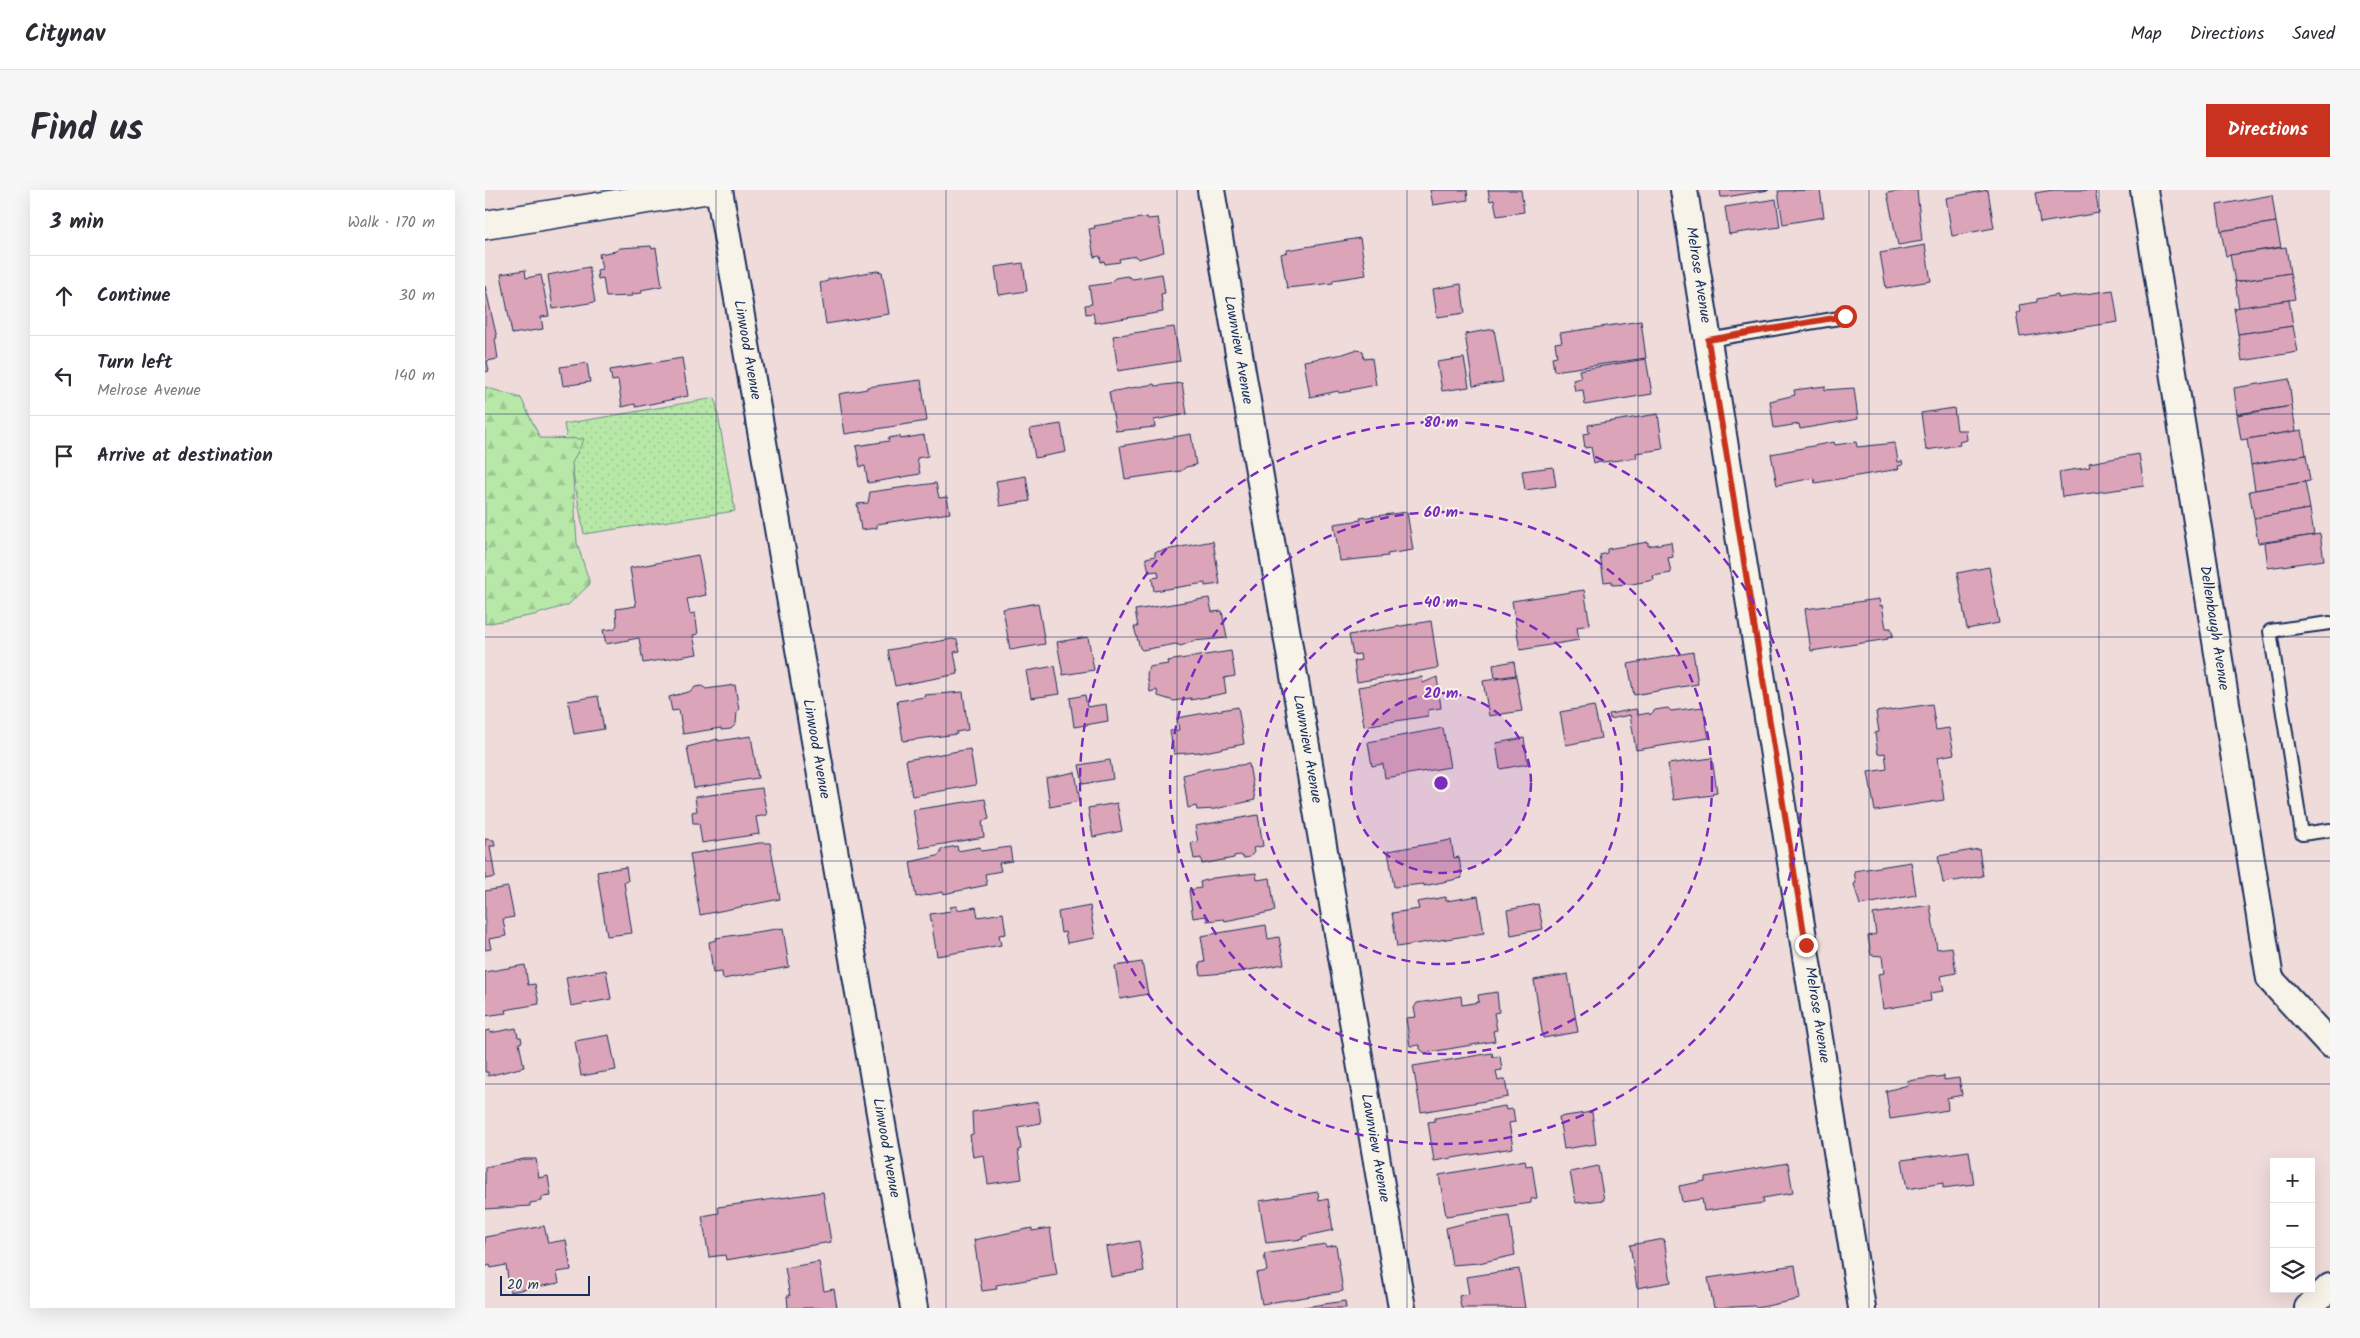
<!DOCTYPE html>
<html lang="en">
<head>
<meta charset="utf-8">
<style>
  body { margin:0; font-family:Kalam,sans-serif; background:#f7f7f7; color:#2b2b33 }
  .controls { position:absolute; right:15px; bottom:15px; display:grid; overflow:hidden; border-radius:0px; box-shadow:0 5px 20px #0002 }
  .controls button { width:45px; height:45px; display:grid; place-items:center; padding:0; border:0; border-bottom:1px solid #e1e1e2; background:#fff; color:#2b2b33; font:25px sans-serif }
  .scale { position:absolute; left:15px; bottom:12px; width:90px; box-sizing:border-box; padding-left:5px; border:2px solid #1b2f5e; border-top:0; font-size:14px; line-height:18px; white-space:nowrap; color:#1b2f5e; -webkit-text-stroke:4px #f7f3e8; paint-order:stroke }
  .stop { position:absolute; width:15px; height:15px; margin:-11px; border:4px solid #c8321e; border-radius:50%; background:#fff }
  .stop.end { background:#c8321e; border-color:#fff; box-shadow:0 1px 5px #0008 }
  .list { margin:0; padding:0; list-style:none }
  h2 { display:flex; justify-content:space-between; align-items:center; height:65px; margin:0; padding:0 20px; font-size:21px }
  h2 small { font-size:16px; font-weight:400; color:#7c7c81 }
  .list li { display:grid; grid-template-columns:32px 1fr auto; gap:15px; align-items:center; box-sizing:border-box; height:80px; padding:0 20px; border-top:1px solid #e1e1e2 }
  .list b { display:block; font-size:19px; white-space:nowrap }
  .list p { margin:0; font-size:16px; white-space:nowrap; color:#7c7c81 }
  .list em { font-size:16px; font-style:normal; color:#7c7c81 }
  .icon { flex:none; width:28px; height:28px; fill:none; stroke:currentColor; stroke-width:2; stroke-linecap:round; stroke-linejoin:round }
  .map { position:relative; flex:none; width:1845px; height:1118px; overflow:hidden; border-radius:0px }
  header { display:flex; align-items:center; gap:30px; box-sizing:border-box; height:70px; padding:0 25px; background:#fff; border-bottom:1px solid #e1e1e2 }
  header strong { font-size:24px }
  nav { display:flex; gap:28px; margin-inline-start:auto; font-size:18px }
  .intro { display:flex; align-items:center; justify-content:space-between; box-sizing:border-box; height:120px; padding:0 30px }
  h1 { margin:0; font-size:35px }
  .button { padding:12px 22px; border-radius:0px; background:#c8321e; color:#fff; font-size:18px; font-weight:700 }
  main { display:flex; gap:30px; padding:0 30px }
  aside { flex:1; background:#fff; border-radius:0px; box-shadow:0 5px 20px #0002 }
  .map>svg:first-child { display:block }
  .grass { fill:url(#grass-dots); stroke:#698c83 }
  .forest { fill:url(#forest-firs); stroke:#698c83 }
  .building { fill:#dba4b9; stroke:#1b2f5e }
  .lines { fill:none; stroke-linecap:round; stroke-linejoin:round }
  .lane-casing { stroke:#1b2f5e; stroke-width:16 }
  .street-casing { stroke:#1b2f5e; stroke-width:30 }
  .secondary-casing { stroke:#1b2f5e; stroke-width:31 }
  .lane { stroke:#f7f3e8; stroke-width:12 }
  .street { stroke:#f7f3e8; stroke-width:26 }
  .secondary { stroke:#f7f3e8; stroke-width:28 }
  .route { stroke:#c8321e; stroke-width:6 }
  .grid { fill:none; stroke:#1b2f5e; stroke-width:1; stroke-opacity:0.55 }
  .ring { fill:none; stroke:#7b2cbf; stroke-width:2.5; stroke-dasharray:9 6 }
  .labels { text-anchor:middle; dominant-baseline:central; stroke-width:4; stroke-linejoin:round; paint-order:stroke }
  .street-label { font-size:15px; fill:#1b2f5e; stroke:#f7f3e8 }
  .centre { fill:#7b2cbf; stroke:#f7f3e8; stroke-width:2.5 }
  .ring-label { font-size:15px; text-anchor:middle; font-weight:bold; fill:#7b2cbf; stroke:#f7f3e8; stroke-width:4; stroke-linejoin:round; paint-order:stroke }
</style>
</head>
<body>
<header>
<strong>Citynav</strong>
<nav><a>Map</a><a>Directions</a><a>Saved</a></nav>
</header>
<div class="intro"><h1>Find us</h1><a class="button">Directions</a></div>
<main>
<aside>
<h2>3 min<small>Walk · 170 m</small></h2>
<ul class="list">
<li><svg class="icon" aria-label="ahead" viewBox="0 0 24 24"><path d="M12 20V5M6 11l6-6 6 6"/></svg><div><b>Continue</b></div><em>30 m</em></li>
<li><svg class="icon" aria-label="left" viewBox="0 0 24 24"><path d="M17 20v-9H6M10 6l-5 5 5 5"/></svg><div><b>Turn left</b><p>Melrose Avenue</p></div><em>140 m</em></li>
<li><svg class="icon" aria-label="arrive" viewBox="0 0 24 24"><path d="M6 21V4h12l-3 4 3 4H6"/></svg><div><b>Arrive at destination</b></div></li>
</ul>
</aside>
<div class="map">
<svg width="1845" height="1118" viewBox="0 0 1845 1118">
  <defs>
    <pattern id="grass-dots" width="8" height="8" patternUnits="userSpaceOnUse" patternTransform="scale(1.25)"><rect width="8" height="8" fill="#b7e8a8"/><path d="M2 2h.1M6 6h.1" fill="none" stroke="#9dc793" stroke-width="1.8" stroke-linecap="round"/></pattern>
    <pattern id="forest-firs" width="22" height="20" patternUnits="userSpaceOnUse" patternTransform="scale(1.25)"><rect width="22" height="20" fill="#b7e8a8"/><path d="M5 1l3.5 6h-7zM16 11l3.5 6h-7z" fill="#9dc793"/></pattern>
  </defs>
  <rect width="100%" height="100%" fill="#efdbda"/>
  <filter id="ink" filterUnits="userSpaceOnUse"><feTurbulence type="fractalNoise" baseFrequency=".02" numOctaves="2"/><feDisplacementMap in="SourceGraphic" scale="10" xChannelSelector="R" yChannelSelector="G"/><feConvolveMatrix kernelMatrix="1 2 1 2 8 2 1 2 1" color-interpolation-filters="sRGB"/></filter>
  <g filter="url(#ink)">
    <polygon class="grass" points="230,208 250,321 99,344 79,234"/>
    <polygon class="forest" points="0,197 36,208 55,248 99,249 87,273 92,353 105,394 83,415 49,425 0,434"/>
    <g class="building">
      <polygon points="945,0 982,0 983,10 948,15"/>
      <polygon points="1003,0 1036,0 1039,22 1012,26 1009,10 1005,11"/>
      <polygon points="1235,0 1284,0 1241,7 1236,7"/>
      <polygon points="1335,0 1339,27 1298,34 1293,1"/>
      <polygon points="1422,0 1432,0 1437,51 1413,55 1402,3"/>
      <polygon points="1503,0 1509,38 1467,46 1461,8"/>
      <polygon points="1568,0 1610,0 1614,23 1555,33 1550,3"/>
      <polygon points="1787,5 1791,32 1736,41 1732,15"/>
      <polygon points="1291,9 1295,37 1244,44 1240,17"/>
      <polygon points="662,27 663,29 673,28 679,62 653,69 650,66 634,69 635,72 620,74 619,71 616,72 615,66 609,67 604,39 610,38 609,36"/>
      <polygon points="1791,32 1796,57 1741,66 1736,41"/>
      <polygon points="875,48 881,85 848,90 848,93 802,98 796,64 802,62 802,60"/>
      <polygon points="1440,55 1446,91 1401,98 1395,63"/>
      <polygon points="166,56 167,59 171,58 177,96 156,100 157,103 147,104 148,106 121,107 118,88 113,89 112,80 117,79 114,64 131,61 135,58"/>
      <polygon points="1801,57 1805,83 1750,92 1745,65"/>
      <polygon points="538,73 542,101 514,105 510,77"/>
      <polygon points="104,77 110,112 68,119 63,85"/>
      <polygon points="40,80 41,88 56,85 64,126 56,127 58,139 27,144 16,84"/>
      <polygon points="392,81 397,82 404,124 341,134 335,93 343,91 343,89"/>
      <polygon points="1805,83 1810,109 1754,118 1750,92"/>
      <polygon points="677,84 680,103 676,104 678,122 610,133 608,123 601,124 600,115 607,114 604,96 625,93 630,88 642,86 648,89"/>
      <polygon points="976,94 980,123 952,127 948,99"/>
      <polygon points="0,96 12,148 10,149 13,169 2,171 4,181 0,182"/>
      <polygon points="1628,100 1633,132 1535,147 1531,123 1535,122 1534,115 1552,112 1552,109 1573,105 1573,108"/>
      <polygon points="1804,110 1808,136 1753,144 1749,118"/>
      <polygon points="1156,131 1161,168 1069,181 1067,167 1072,166 1070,153 1077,152 1075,143"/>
      <polygon points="1808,136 1813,162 1757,171 1753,144"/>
      <polygon points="689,137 695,171 633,181 628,146"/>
      <polygon points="1009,139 1018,192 988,196 980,144"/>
      <polygon points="870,160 878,161 879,169 887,168 891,195 865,200 866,201 854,203 853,201 825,207 819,171 858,164"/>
      <polygon points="197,168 203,206 151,217 150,214 137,217 133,190 127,191 125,180"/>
      <polygon points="979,168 984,197 957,201 952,172"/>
      <polygon points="1161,169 1167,204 1100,215 1098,200 1090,201 1088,190 1096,188 1094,180"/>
      <polygon points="102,173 105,192 78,196 75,177"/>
      <polygon points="1804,189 1807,216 1752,224 1749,198"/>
      <polygon points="436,190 442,231 360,244 354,204 382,199 382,197"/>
      <polygon points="697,193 702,224 669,230 670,237 631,241 624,202 669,194 670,196"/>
      <polygon points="1340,196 1340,200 1369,198 1373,229 1315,239 1314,234 1289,238 1285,211 1310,205 1309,200"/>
      <polygon points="1807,216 1811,241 1756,250 1752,225"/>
      <polygon points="1469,218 1472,240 1481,240 1482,250 1474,252 1475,255 1441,260 1436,223"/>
      <polygon points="1173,224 1178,259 1151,263 1152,268 1109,273 1106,257 1100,258 1098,244 1104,243 1103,235"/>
      <polygon points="576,234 581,262 550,268 545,239"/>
      <polygon points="1817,240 1821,265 1766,275 1762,249"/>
      <polygon points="706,244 711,275 701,277 696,281 640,289 635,256"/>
      <polygon points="439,245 443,266 432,268 435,284 383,293 380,276 375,277 371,256 404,251 403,248 415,246 415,249"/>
      <polygon points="1349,252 1350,255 1371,252 1372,257 1410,253 1413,272 1417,271 1418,275 1413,276 1414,279 1330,293 1329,288 1292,295 1286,264"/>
      <polygon points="1654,264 1659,296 1577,307 1574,282 1605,277 1604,273"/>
      <polygon points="1821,265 1825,291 1770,300 1766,275"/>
      <polygon points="1068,277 1071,296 1040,300 1037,281"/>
      <polygon points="541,286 545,311 515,316 511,291"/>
      <polygon points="1820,292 1825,319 1769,328 1764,301"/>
      <polygon points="451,293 454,308 462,307 465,323 392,334 392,338 376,340 372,314 383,313 385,302"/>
      <polygon points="1825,319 1829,345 1773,353 1769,328"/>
      <polygon points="922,322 928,360 902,364 903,366 855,371 849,334 876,330 875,328"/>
      <polygon points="1835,344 1839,370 1783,378 1780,353"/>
      <polygon points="728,351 735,394 720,396 720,393 669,401 667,388 674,387 673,381 664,382 661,368 670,366 670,362"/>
      <polygon points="1163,352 1163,356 1186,352 1188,367 1183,368 1186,383 1168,386 1169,390 1147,394 1127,395 1127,391 1119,392 1115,365 1122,363 1122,359"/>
      <polygon points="213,365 221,405 202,409 205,424 210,423 213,444 208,445 212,464 158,473 154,448 121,454 118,440 129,439 132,435 131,419 151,416 145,378"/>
      <polygon points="1504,377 1514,433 1482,439 1472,383"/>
      <polygon points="1099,400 1105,435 1092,437 1094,450 1035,460 1027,411"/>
      <polygon points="724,408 727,422 737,421 742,448 708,451 696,456 691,454 657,460 655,458 649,437 653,437 650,420"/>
      <polygon points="1394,409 1395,416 1397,415 1401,438 1406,438 1408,446 1402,447 1403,449 1326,461 1320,419"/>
      <polygon points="553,413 560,454 525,460 518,419"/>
      <polygon points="946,431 953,478 872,492 869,471 876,470 875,464 868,465 864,445"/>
      <polygon points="603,447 609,480 578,485 572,452"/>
      <polygon points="467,449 472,450 475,461 469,462 473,484 410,496 403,460"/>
      <polygon points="746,461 750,486 739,488 741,503 706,510 706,508 689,511 673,506 672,500 665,502 662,484 664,477 683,474 682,471"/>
      <polygon points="1208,462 1213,494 1149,505 1143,474"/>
      <polygon points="1029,471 1031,485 1010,488 1008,475"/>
      <polygon points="570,476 575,504 546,508 541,481"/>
      <polygon points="1031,486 1037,521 1004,526 998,491"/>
      <polygon points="937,487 938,493 952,487 956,518 943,520 943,526 879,536 873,497"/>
      <polygon points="250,495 254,520 252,521 251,534 246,539 236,540 236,538 198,544 194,520 187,521 184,507 207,501 210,497 217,496 221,499"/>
      <polygon points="478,502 483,540 471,542 472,544 418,551 412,511 440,507 439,505"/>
      <polygon points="600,505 602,517 621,514 623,531 589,537 585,508"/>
      <polygon points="113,506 119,539 89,544 83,511"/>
      <polygon points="1447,514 1451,540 1464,538 1469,564 1453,567 1459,610 1390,621 1383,582 1402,579 1400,563 1393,564 1390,543 1394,542 1391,522"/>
      <polygon points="1109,516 1116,548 1081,555 1075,522"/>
      <polygon points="753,517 759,554 715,563 715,562 689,564 685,541 694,540 692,528"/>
      <polygon points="1218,517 1224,548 1151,560 1145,525 1125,529 1124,524 1151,519 1153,525 1164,523 1165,525 1170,520 1183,518 1186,521"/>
      <polygon points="958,538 965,577 900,588 898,574 887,576 883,552"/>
      <polygon points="266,546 273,588 209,598 202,557 233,549 233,551"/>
      <polygon points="1039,548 1043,574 1015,579 1011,553"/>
      <polygon points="485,559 491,595 427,606 421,570"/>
      <polygon points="1227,568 1232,602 1227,603 1228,605 1188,610 1183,574"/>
      <polygon points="625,570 628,589 598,594 594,575"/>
      <polygon points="764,574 770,610 730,619 712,620 711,616 703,618 698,585 721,579"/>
      <polygon points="590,582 595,611 565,617 561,588"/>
      <polygon points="277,598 282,625 271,627 274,644 217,653 214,633 208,633 207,622 212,621 210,607"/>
      <polygon points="500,609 504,629 497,631 499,647 435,658 428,620"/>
      <polygon points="632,613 637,641 608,647 603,618"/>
      <polygon points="773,625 778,656 768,658 769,662 765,667 759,668 755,665 749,666 749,668 717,674 716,668 709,669 706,653 713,652 710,636"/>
      <polygon points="0,649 9,650 10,656 5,656 10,687 0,689"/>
      <polygon points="966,650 969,668 974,667 977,688 939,696 939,694 909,697 903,661"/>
      <polygon points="274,653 285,653 295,709 215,725 205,664"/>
      <polygon points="472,656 473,661 495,657 496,661 525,657 527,671 514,673 516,681 500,684 502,695 458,704 458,702 431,707 425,672 452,666 456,663 456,659"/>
      <polygon points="1494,659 1498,686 1458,693 1453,666"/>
      <polygon points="1426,672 1431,705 1375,715 1369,694 1371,693 1369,681"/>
      <polygon points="141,677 143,691 139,692 147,743 122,746 112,682"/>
      <polygon points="771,683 772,690 785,688 790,721 740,731 739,729 722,731 721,726 708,728 704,700 716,698 715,692 728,688"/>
      <polygon points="23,697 29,727 18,729 21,746 4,749 6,759 0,760 0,701"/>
      <polygon points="993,706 999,743 912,757 907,723 934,719 932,712 961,707 961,711"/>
      <polygon points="1053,714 1058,739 1026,745 1022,720"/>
      <polygon points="1445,715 1452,759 1467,757 1471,783 1456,786 1459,801 1445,803 1446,811 1398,819 1393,784 1399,783 1397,766 1386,765 1383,746 1391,744 1388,724"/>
      <polygon points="472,716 472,720 491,717 493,727 518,723 521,744 514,745 516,755 452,766 445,724 466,721 465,717"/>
      <polygon points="605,716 610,748 582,753 580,742 576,743 573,722"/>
      <polygon points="781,735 783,749 794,747 799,774 752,782 716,785 714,773 720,772 716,746"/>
      <polygon points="298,738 304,777 238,789 237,782 228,783 224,752 231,750 231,748"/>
      <polygon points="657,772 663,804 635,809 630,776"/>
      <polygon points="40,775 43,795 50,794 54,814 20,820 21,823 0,826 0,782"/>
      <polygon points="121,780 126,809 86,816 81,787"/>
      <polygon points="1083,784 1093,842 1058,848 1049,790"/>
      <polygon points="1012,802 1014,822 1009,823 1012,840 1008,841 1010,851 940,863 935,859 935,855 925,856 921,828 931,827 929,818 932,813 976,806 977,815 994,812 993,805"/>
      <polygon points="31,838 33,847 36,847 37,852 34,853 39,877 3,886 3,882 0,882 0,841 5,840 5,843"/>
      <polygon points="124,845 131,880 96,886 90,851"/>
      <polygon points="1007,863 1008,867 1015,866 1017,880 1011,881 1013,891 1020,889 1023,907 936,922 928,876"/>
      <polygon points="1459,886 1459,890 1474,888 1477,905 1462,908 1463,920 1405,929 1401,901 1423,895 1422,891"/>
      <polygon points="553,912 556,933 533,937 536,959 533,960 537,989 503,994 499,965 488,967 485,945 488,944 487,922"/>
      <polygon points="1020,916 1021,920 1028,919 1030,932 1024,933 1028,958 949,971 943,932 950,931 950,928"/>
      <polygon points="1107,922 1111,954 1079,959 1074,927"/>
      <polygon points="1484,961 1489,994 1458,998 1458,993 1422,999 1417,970"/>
      <polygon points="39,969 51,969 54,988 63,986 66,1006 57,1007 57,1011 45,1013 45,1016 0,1019 0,977"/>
      <polygon points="1040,970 1041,976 1047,975 1052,1008 1046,1009 1046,1013 961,1026 954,985"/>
      <polygon points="1303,973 1308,1003 1278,1008 1279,1013 1219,1021 1217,1009 1197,1012 1194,996 1220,991 1220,987"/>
      <polygon points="1113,976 1119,1010 1091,1013 1085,982"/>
      <polygon points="338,1002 346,1052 241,1070 240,1065 224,1067 217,1026 234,1023 233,1017"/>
      <polygon points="833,1002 834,1011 843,1009 848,1040 817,1047 818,1049 781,1053 774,1011"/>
      <polygon points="1024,1026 1030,1065 994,1073 967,1075 961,1038 988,1031"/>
      <polygon points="59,1036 63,1053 81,1050 86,1080 72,1082 74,1093 25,1102 21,1075 6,1078 5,1075 0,1077 0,1047"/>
      <polygon points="547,1038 547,1041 565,1038 572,1085 511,1095 512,1099 497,1101 489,1050"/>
      <polygon points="1179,1049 1186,1092 1152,1098 1145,1055"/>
      <polygon points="654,1051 659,1081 626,1087 621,1057"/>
      <polygon points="840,1054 841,1057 851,1055 858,1101 777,1114 771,1083 782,1081 779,1064"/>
      <polygon points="334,1072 339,1101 349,1099 352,1118 303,1118 302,1106 305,1106 300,1078"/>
      <polygon points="1310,1075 1315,1109 1272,1118 1269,1116 1229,1118 1223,1088"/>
      <polygon points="1034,1079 1040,1118 976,1118 974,1106 984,1104 981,1087"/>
      <polygon points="860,1111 861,1118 812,1118"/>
    </g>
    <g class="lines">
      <defs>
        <g id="lane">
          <polyline points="1223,150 1360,127"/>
          <polyline points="1845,433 1785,441 1817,644 1845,640"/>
        </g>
        <g id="street">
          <polyline points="234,0 429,1118"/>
          <polyline points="726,0 917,1118"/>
          <polyline points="1199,0 1377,1118"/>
          <polyline points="1659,0 1785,789 1845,854"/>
          <polyline points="1823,1118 1845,1097"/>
        </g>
        <polyline id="secondary" points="0,35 219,0"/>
      </defs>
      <use href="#lane" class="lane-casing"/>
      <use href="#street" class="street-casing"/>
      <use href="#secondary" class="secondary-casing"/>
      <use href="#lane" class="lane"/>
      <use href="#street" class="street"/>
      <use href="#secondary" class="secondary"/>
    </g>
  </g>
  <g class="lines" filter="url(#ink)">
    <polyline class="route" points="1321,755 1223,150 1360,126"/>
  </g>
  <path class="grid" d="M 231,0 L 231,1118M 461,0 L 461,1118M 692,0 L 692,1118M 922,0 L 922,1118M 1153,0 L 1153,1118M 1384,0 L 1384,1118M 1614,0 L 1614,1118M 0,224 L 1845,224M 0,447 L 1845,447M 0,671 L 1845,671M 0,894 L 1845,894"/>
  <circle cx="956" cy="593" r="90" fill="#7b2cbf" fill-opacity=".12"/>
  <g class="ring">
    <circle cx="956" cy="593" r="90"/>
    <circle cx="956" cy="593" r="181"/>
    <circle cx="956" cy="593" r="271"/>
    <circle cx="956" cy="593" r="361"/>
  </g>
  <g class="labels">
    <g class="street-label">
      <text transform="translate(1213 85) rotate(81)">Melrose Avenue</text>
      <text transform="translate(262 160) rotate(80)">Linwood Avenue</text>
      <text transform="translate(753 160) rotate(80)">Lawnview Avenue</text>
      <text transform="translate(1729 438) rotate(81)">Dellenbaugh Avenue</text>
      <text transform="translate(331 559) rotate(80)">Linwood Avenue</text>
      <text transform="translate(822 559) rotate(80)">Lawnview Avenue</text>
      <text transform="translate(1332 825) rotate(81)">Melrose Avenue</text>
      <text transform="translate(401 958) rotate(80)">Linwood Avenue</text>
      <text transform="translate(890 958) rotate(80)">Lawnview Avenue</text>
    </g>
  </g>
  <circle cx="956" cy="593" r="8" class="centre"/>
  <g class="ring-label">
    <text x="956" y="237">80 m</text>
    <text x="956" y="327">60 m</text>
    <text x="956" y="417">40 m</text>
    <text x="956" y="508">20 m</text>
  </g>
</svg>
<div class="controls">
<button>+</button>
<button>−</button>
<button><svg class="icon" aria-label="layers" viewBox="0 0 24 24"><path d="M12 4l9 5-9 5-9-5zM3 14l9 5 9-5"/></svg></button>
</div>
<div class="scale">20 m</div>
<div class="stop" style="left:1360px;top:126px"></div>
<div class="stop end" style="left:1321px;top:755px"></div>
</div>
</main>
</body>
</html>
